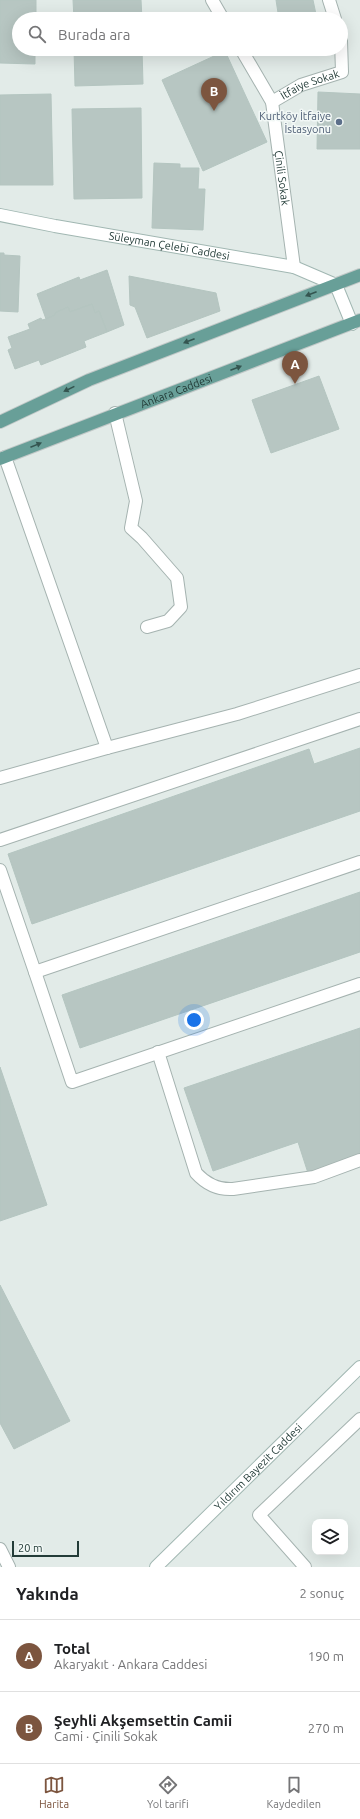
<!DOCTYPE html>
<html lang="tr">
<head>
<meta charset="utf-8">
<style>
  body { margin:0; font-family:Ubuntu,sans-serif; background:#f6f6f6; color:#202124 }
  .controls { position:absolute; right:12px; bottom:12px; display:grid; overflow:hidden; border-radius:8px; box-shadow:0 4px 16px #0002 }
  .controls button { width:36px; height:36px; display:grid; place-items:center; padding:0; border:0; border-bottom:1px solid #e0e0e0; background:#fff; color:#202124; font:20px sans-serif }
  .scale { position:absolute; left:12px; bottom:10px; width:67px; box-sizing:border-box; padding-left:4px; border:2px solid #233c38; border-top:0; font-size:11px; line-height:14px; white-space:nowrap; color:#233c38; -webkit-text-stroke:3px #f2f8f6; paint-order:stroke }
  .you { position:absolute; left:194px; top:1020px; width:14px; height:14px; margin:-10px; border:3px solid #fff; border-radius:50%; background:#1a73e8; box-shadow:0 0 0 6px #1a73e833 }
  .badge { display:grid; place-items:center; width:26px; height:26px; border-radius:50%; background:#7c553f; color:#fff; font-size:13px; font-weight:700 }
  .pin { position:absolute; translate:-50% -33px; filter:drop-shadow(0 1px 2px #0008) }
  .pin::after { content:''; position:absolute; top:21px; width:14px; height:12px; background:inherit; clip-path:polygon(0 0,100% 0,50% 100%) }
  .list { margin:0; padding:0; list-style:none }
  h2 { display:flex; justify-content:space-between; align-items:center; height:52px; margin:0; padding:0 16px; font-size:17px }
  h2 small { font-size:13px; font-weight:400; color:#757577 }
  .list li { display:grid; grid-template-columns:26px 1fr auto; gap:12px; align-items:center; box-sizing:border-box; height:72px; padding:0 16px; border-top:1px solid #e0e0e0 }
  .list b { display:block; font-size:15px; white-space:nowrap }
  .list p { margin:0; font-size:13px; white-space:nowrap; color:#757577 }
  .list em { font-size:13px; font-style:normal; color:#757577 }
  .icon { flex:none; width:22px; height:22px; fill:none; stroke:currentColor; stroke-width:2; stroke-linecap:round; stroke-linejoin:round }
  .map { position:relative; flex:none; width:360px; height:1567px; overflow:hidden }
  .search { position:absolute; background:#fff; box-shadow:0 4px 16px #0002; left:12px; right:12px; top:12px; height:44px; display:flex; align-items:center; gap:10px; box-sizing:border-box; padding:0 14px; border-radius:22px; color:#757577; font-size:15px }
  .sheet { height:196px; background:#fff }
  nav { display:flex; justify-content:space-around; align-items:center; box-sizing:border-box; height:56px; border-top:1px solid #e0e0e0; background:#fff; font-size:11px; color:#757577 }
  nav a { display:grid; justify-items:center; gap:2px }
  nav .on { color:#7c553f }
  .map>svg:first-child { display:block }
  .building { fill:#b7c6c2; stroke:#b4c5c0 }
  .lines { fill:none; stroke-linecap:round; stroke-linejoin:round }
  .lane-casing { stroke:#a5b3b0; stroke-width:14 }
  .street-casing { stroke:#a5b3b0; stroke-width:14 }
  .secondary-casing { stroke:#a1b7b2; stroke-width:14 }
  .primary-casing { stroke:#c1c8c7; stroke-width:14 }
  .lane { stroke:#fff; stroke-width:12 }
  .street { stroke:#fff; stroke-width:12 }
  .secondary { stroke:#fff; stroke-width:12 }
  .primary { stroke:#689f98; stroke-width:12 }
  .oneway { fill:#345550 }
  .service-dot { fill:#5c6f8a; stroke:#f2f8f6; stroke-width:1.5 }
  .labels { text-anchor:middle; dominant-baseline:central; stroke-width:3; stroke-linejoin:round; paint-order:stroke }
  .street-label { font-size:11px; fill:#233c38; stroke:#f2f8f6 }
  .service-label { font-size:11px; fill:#4e5e75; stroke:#f2f8f6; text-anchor:end }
</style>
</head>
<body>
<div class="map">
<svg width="360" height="1567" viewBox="0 0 360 1567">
  <rect width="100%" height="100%" fill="#e2ebe8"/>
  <g class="building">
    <polygon points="0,0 36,0 36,19 19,19 19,49 35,49 35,64 0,63"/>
    <polygon points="73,0 141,0 142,19 74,19"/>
    <polygon points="276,0 313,0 317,19 279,19"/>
    <polygon points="74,49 142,49 143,84 75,86"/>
    <polygon points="225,51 267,142 203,171 162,80"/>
    <polygon points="318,92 360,94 360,149 317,149"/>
    <polygon points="51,94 53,185 0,185 0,95"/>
    <polygon points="141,108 142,198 74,199 72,109"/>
    <polygon points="154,163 180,164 180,168 199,168 198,189 205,189 203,230 152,228"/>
    <polygon points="0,253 4,253 4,255 20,256 18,312 0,311"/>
    <polygon points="107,270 124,325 107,332 99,311 95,313 92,304 70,312 68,307 55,313 55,315 46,319 37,294 79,277 80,280"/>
    <polygon points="129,276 216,293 220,311 147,338 135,307 130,305"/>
    <polygon points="92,304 95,313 99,311 107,332 84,341 86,347 41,365 39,360 15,369 8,350 12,348 8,337 30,329 28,324 41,318 42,320 46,319 55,315 55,313 68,307 70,312"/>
    <polygon points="319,376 339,429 271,453 252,400"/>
    <polygon points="360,748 360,811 32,924 8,854 309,749 314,764"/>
    <polygon points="360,892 360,952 80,1048 62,995"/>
    <polygon points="360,1028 360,1155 308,1173 298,1142 213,1171 184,1088"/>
    <polygon points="0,1067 47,1205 0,1221"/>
    <polygon points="0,1285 70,1421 14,1449 0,1423"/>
  </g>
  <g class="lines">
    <defs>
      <g id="lane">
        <polyline points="0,840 360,719"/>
        <polyline points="0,870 35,972 360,862"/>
        <polyline points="35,972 72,1082 360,984"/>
        <path d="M 158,1052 L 196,1173 C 206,1184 217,1190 233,1189 L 314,1177 L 360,1160"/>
        <polyline points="0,1549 9,1567"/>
      </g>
      <g id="street">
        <polyline points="212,0 223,19"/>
        <polyline points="329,0 335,19"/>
        <path id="s1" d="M 241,49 L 272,102 L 294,267"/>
        <path id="s2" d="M 272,102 L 301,85 L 342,72 L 341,41"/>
        <polyline points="115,413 136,501 131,528 142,538 177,578 181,607 168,621 147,627"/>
        <polyline points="5,457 107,748"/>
        <polyline points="0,778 107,748 237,714 360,675"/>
        <polyline points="305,1567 259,1515 360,1419"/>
      </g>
      <g id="secondary">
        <path id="s3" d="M 0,215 L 55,226 L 294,267 L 336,285 L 352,324"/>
        <path id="s4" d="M 156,1567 L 360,1367"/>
      </g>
      <g id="primary">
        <polyline points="0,422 89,380 360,275"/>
        <path id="s5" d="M 0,459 L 360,320"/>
      </g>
    </defs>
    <use href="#lane" class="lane-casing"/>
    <use href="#street" class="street-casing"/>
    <use href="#secondary" class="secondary-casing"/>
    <use href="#primary" class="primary-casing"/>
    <use href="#lane" class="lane"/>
    <use href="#street" class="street"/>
    <use href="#secondary" class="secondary"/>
    <use href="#primary" class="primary"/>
  </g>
  <defs><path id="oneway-solid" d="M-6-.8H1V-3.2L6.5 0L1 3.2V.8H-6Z"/></defs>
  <g class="oneway">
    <use href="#oneway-solid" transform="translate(311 294) rotate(159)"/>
    <use href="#oneway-solid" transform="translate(189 341) rotate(159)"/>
    <use href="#oneway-solid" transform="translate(236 368) rotate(-21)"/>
    <use href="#oneway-solid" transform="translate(69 389) rotate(154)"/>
    <use href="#oneway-solid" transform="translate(36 445) rotate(-22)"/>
  </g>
  <circle class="service-dot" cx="339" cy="122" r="4"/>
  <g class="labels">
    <g class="street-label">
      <text stroke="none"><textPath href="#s2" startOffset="42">İtfaiye Sokak</textPath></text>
      <text stroke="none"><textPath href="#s1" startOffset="138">Çinili Sokak</textPath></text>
      <text stroke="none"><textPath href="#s3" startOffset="172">Süleyman Çelebi Caddesi</textPath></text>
      <text stroke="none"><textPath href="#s5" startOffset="189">Ankara Caddesi</textPath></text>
      <text stroke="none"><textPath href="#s4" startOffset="143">Yıldırım Bayezit Caddesi</textPath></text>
    </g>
    <g class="service-label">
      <text x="331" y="116">Kurtköy İtfaiye<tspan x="331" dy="13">İstasyonu</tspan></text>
    </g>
  </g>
</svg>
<div class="controls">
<button><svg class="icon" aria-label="layers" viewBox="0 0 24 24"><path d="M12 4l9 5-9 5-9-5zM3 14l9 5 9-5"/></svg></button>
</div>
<div class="scale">20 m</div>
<div class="you"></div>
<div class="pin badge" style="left:295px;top:384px">A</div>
<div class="pin badge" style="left:214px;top:111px">B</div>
<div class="search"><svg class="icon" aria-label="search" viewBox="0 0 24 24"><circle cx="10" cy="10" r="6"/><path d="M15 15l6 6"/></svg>Burada ara</div>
</div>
<section class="sheet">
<h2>Yakında<small>2 sonuç</small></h2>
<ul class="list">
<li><span class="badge">A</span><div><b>Total</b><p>Akaryakıt · Ankara Caddesi</p></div><em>190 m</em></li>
<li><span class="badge">B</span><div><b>Şeyhli Akşemsettin Camii</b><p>Cami · Çinili Sokak</p></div><em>270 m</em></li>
</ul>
</section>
<nav>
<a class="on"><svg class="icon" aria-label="map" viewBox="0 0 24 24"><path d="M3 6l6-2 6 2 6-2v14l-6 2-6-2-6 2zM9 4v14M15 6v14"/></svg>Harita</a>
<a><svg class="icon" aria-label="directions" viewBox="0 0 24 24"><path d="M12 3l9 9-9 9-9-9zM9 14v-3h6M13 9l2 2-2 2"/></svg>Yol tarifi</a>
<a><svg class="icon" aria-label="saved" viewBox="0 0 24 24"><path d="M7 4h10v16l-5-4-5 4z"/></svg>Kaydedilen</a>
</nav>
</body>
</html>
